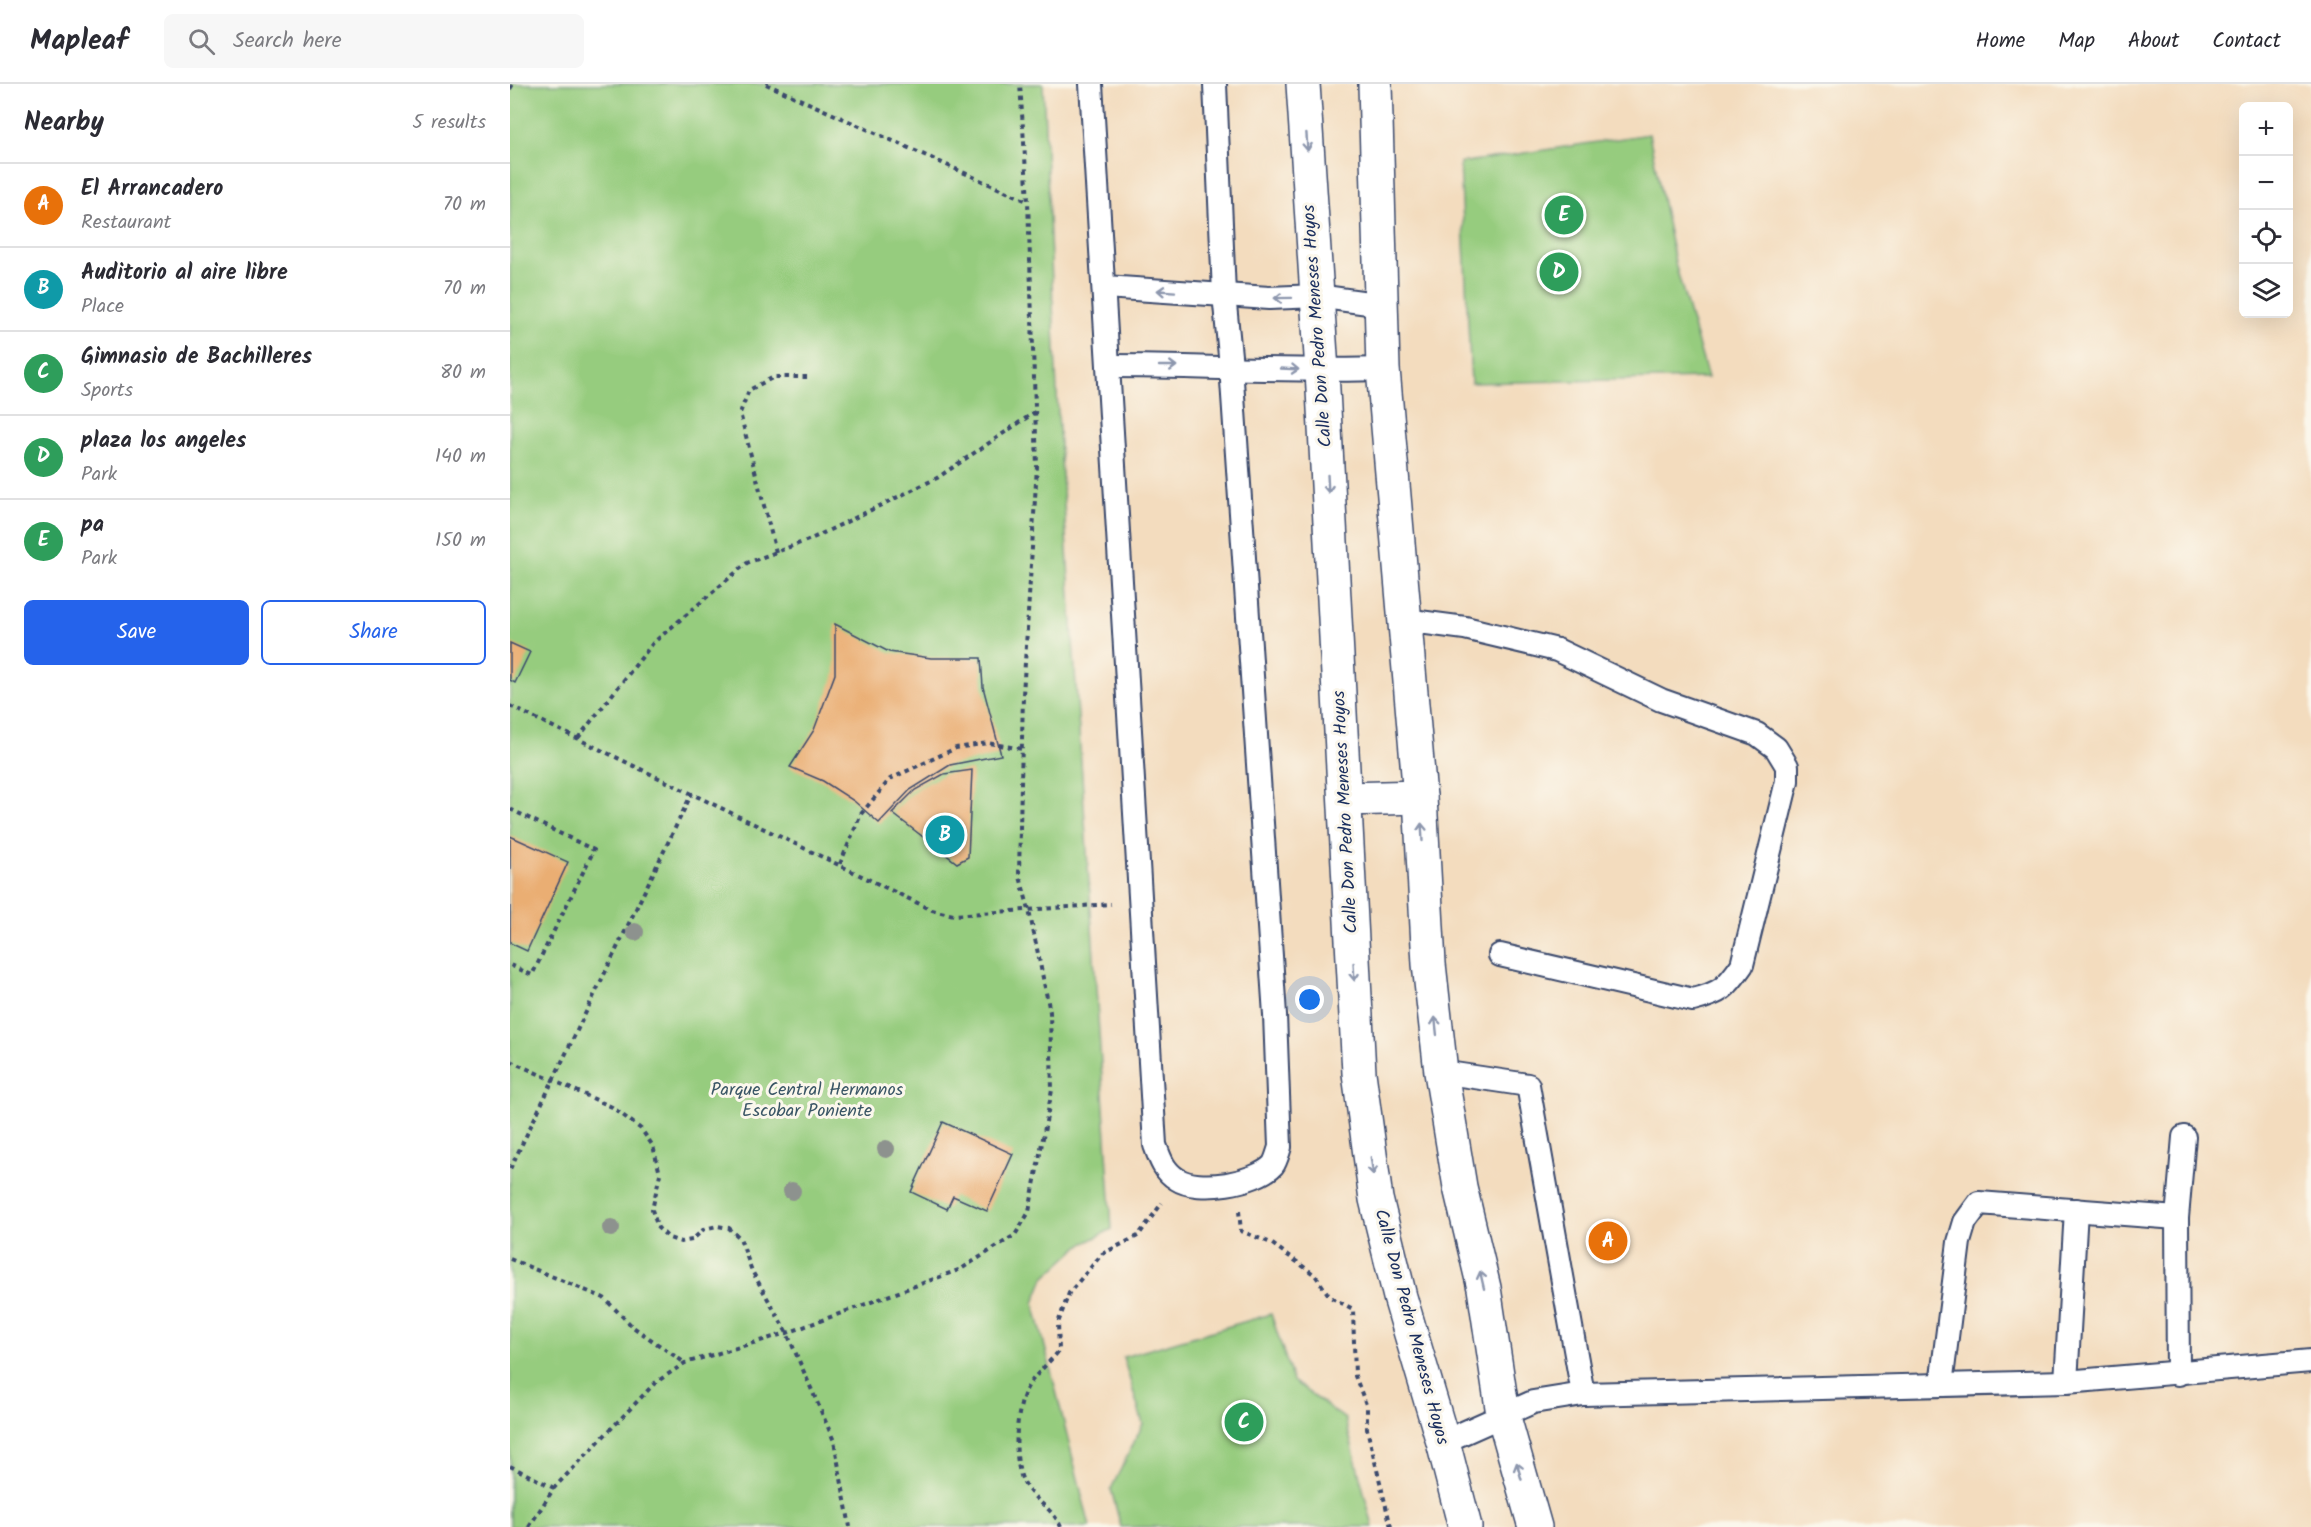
<!DOCTYPE html>
<html lang="en">
<head>
<meta charset="utf-8">
<style>
  body { margin:0; font-family:Kalam,sans-serif; background:#f7f7f7; color:#2b2b33 }
  .controls { position:absolute; right:18px; top:18px; display:grid; overflow:hidden; border-radius:9px; box-shadow:0 6px 24px #0002 }
  .controls button { width:54px; height:54px; display:grid; place-items:center; padding:0; border:0; border-bottom:2px solid #e1e1e2; background:#fff; color:#2b2b33; font:30px sans-serif }
  .you { position:absolute; left:800px; top:916px; width:21px; height:21px; margin:-15px; border:4px solid #fff; border-radius:50%; background:#1a73e8; box-shadow:0 0 0 9px #1a73e833 }
  .badge { display:grid; place-items:center; width:39px; height:39px; border-radius:50%; background:#2563eb; color:#fff; font-size:20px; font-weight:700 }
  .pin { position:absolute; translate:-50% -50%; border:3px solid #fff; box-shadow:0 2px 6px #0006 }
  .list { margin:0; padding:0; list-style:none }
  h2 { display:flex; justify-content:space-between; align-items:center; height:78px; margin:0; padding:0 24px; font-size:26px }
  h2 small { font-size:20px; font-weight:400; color:#7c7c81 }
  .list li { display:grid; grid-template-columns:39px 1fr auto; gap:18px; align-items:center; box-sizing:border-box; height:84px; padding:0 24px; border-top:2px solid #e1e1e2 }
  .list b { display:block; font-size:22px; white-space:nowrap }
  .list p { margin:0; font-size:20px; white-space:nowrap; color:#7c7c81 }
  .list em { font-size:20px; font-style:normal; color:#7c7c81 }
  .actions { display:flex; gap:12px; padding:18px 24px }
  .actions a { flex:1; padding:14px 0; border:2px solid #2563eb; border-radius:9px; text-align:center; font-size:21px; color:#2563eb }
  .actions .main { background:#2563eb; color:#fff }
  .icon { flex:none; width:33px; height:33px; fill:none; stroke:currentColor; stroke-width:2; stroke-linecap:round; stroke-linejoin:round }
  .map { position:relative; flex:none; width:1801px; height:1443px; overflow:hidden }
  header { display:flex; align-items:center; gap:36px; box-sizing:border-box; height:84px; padding:0 30px; background:#fff; border-bottom:2px solid #e1e1e2 }
  header strong { font-size:28px }
  nav { display:flex; gap:33px; margin-inline-start:auto; font-size:21px }
  .search { width:420px; height:54px; background:#f7f7f7; display:flex; align-items:center; gap:15px; box-sizing:border-box; padding:0 21px; border-radius:9px; color:#7c7c81; font-size:22px }
  main { display:flex }
  aside { flex:1; background:#fff }
  .map>svg:first-child { display:block }
  .green { fill:#96cc7e; stroke:#587e6e; stroke-width:1.5 }
  .building { fill:#eaae73 }
  .lines { fill:none; stroke-linecap:round; stroke-linejoin:round }
  .service-casing { stroke:#3b496c; stroke-width:26 }
  .tertiary-casing { stroke:#3b496c; stroke-width:36 }
  .path { stroke:#3b496c; stroke-width:4; stroke-dasharray:4.5 4.5; stroke-linecap:butt }
  .service { stroke:#fff; stroke-width:22 }
  .tertiary { stroke:#fff; stroke-width:33 }
  .tree { fill:#8d928e }
  .oneway { stroke:#8d97ae }
  .labels { text-anchor:middle; dominant-baseline:central; stroke-width:6; stroke-linejoin:round; paint-order:stroke }
  .street-label { font-size:18px; fill:#1b2f5e; stroke:#fbf7ec }
  .park-label { font-size:18px; fill:#3a5666; stroke:#fbf7ec }
</style>
</head>
<body>
<header>
<strong>Mapleaf</strong>
<div class="search"><svg class="icon" aria-label="search" viewBox="0 0 24 24"><circle cx="10" cy="10" r="6"/><path d="M15 15l6 6"/></svg>Search here</div>
<nav><a>Home</a><a>Map</a><a>About</a><a>Contact</a></nav>
</header>
<main>
<aside>
<h2>Nearby<small>5 results</small></h2>
<ul class="list">
<li><span class="badge" style="background:#e8710a">A</span><div><b>El Arrancadero</b><p>Restaurant</p></div><em>70 m</em></li>
<li><span class="badge" style="background:#0f9aa8">B</span><div><b>Auditorio al aire libre</b><p>Place</p></div><em>70 m</em></li>
<li><span class="badge" style="background:#2e9e5b">C</span><div><b>Gimnasio de Bachilleres</b><p>Sports</p></div><em>80 m</em></li>
<li><span class="badge" style="background:#2e9e5b">D</span><div><b>plaza los angeles</b><p>Park</p></div><em>140 m</em></li>
<li><span class="badge" style="background:#2e9e5b">E</span><div><b>pa</b><p>Park</p></div><em>150 m</em></li>
</ul>
<div class="actions"><a class="main">Save</a><a>Share</a></div>
</aside>
<div class="map">
<svg width="1801" height="1443" viewBox="0 0 1801 1443">
  <rect width="100%" height="100%" fill="#fbf7ec"/>
  <filter id="ink" filterUnits="userSpaceOnUse"><feTurbulence type="fractalNoise" baseFrequency=".0167" numOctaves="2"/><feDisplacementMap in="SourceGraphic" scale="12" xChannelSelector="R" yChannelSelector="G"/><feConvolveMatrix kernelMatrix="1 2 1 2 8 2 1 2 1" color-interpolation-filters="sRGB"/></filter>
  <filter id="wash" filterUnits="userSpaceOnUse"><feTurbulence type="fractalNoise" baseFrequency=".008" numOctaves="4" result="noise"/><feDisplacementMap in="SourceGraphic" scale="24" xChannelSelector="R" yChannelSelector="G"/><feGaussianBlur stdDeviation="1.35" result="paint"/><feColorMatrix in="noise" values="0 0 0 0 0 0 0 0 0 0 0 0 0 0 0 0 0 1.4 0 .05"/><feComposite in="paint" operator="in"/></filter>
  <g filter="url(#wash)">
    <rect width="100%" height="100%" fill="#f3dcbe"/>
    <g class="green">
      <polygon points="0,0 533,0 548,330 602,1145 569,1162 534,1194 524,1219 580,1443 0,1443"/>
      <polygon points="1139,50 1166,183 1198,294 961,299 950,79"/>
      <polygon points="761,1230 783,1297 835,1335 863,1443 611,1443 601,1405 633,1340 613,1273"/>
    </g>
    <g id="blocks">
      <g class="building">
        <polygon points="325,540 379,568 421,574 471,574 473,603 491,671 440,681 400,706 369,739 344,717 313,697 280,683 304,646 325,590"/>
        <polygon points="0,559 20,568 5,599 0,596"/>
        <polygon points="462,686 458,773 447,779 382,729 405,706 434,690"/>
        <polygon points="0,752 58,778 17,867 0,859"/>
        <polygon points="433,1038 503,1070 477,1127 443,1112 437,1125 401,1108"/>
      </g>
    </g>
  </g>
  <g filter="url(#ink)">
    <use href="#blocks" fill-opacity="0" stroke="#3b496c" stroke-width="1.5"/>
    <g class="lines">
      <defs>
        <g id="service">
          <path d="M 581,0 L 645,1061 C 650,1075 654,1087 667,1095 C 688,1109 746,1099 763,1081 C 766,1077 768,1069 770,1063 L 765,931 L 721,282 L 714,210 L 705,0"/>
          <polyline points="595,203 759,214 807,212 873,221"/>
          <path d="M 600,282 C 691,282 782,288 873,285"/>
          <path d="M 894,536 L 955,544 L 1047,566 L 1151,616 L 1247,650 L 1266,664 L 1277,682 L 1277,697 L 1232,881 C 1216,904 1211,909 1183,916 L 990,871"/>
          <polyline points="931,988 1018,1001 1073,1310"/>
          <polyline points="1668,1290 1667,1134 1674,1053"/>
          <polyline points="1556,1298 1566,1126"/>
          <polyline points="1431,1301 1449,1158 1455,1138 1469,1119 1667,1134"/>
          <polyline points="933,1358 1023,1318 1073,1310 1556,1298 1801,1277"/>
        </g>
        <g id="tertiary">
          <polyline points="793,0 812,287 849,989 866,1115 890,1213 933,1358 955,1443"/>
          <polyline points="865,0 873,285 910,713 919,880 931,988 950,1103 974,1204 993,1330 1025,1443"/>
          <polyline points="836,715 910,713"/>
        </g>
      </defs>
      <use href="#service" class="service-casing"/>
      <use href="#tertiary" class="tertiary-casing"/>
      <g class="path">
        <polyline points="256,0 517,117"/>
        <polyline points="0,5 3,0"/>
        <polyline points="266,468 230,329 239,306 264,293 300,293"/>
        <polyline points="0,622 422,826 444,831 601,820"/>
        <polyline points="68,654 143,559 237,479 301,455 427,394 525,328"/>
        <polyline points="0,725 84,766 22,891 0,881"/>
        <polyline points="330,780 351,730 380,695 446,664 478,659 512,665"/>
        <polyline points="0,977 102,1023 131,1045 143,1062 150,1090 142,1126 148,1144 159,1154 171,1158 182,1156 194,1145 207,1142 219,1144 230,1154 242,1187 277,1249 324,1357 340,1443"/>
        <polyline points="0,1085 182,709"/>
        <polyline points="729,1127 731,1147 761,1159 805,1191 820,1213 843,1225 845,1292 857,1323 857,1345 881,1443"/>
        <polyline points="0,1175 94,1214 123,1243 175,1279"/>
        <polyline points="0,1382 44,1404"/>
        <polyline points="19,1443 44,1404 145,1299 175,1279 277,1249 451,1185 505,1151 519,1128 542,1006 540,928 519,826 509,789 513,611 527,382 518,117 510,0"/>
        <path d="M 551,1443 C 543,1425 529,1420 518,1405 C 501,1385 505,1329 516,1306 C 523,1292 539,1279 549,1267 L 548,1239 L 559,1209 L 592,1170 L 628,1152 L 652,1119"/>
      </g>
      <use href="#service" class="service"/>
      <use href="#tertiary" class="tertiary"/>
    </g>
    <g class="tree">
      <circle cx="125" cy="848" r="9"/>
      <circle cx="376" cy="1065" r="9"/>
      <circle cx="282" cy="1107" r="9"/>
      <circle cx="101" cy="1144" r="9"/>
    </g>
    <defs><path id="oneway-shaft" d="M-6 0H5M1.5-3L5.5 0L1.5 3" fill="none" stroke-width="1.6" stroke-linecap="round" stroke-linejoin="round" transform="scale(1.5)"/></defs>
    <g class="oneway">
      <use href="#oneway-shaft" transform="translate(797 58) rotate(86)"/>
      <use href="#oneway-shaft" transform="translate(656 207) rotate(-176)"/>
      <use href="#oneway-shaft" transform="translate(773 214) rotate(179)"/>
      <use href="#oneway-shaft" transform="translate(658 282)"/>
      <use href="#oneway-shaft" transform="translate(780 285) rotate(3)"/>
      <use href="#oneway-shaft" transform="translate(818 400) rotate(87)"/>
      <use href="#oneway-shaft" transform="translate(912 748) rotate(-93)"/>
      <use href="#oneway-shaft" transform="translate(844 888) rotate(87)"/>
      <use href="#oneway-shaft" transform="translate(926 942) rotate(-96)"/>
      <use href="#oneway-shaft" transform="translate(862 1082) rotate(82)"/>
      <use href="#oneway-shaft" transform="translate(972 1196) rotate(-103)"/>
      <use href="#oneway-shaft" transform="translate(1009 1387) rotate(-106)"/>
    </g>
  </g>
  <g class="labels">
    <g class="street-label">
      <text transform="translate(808 242) rotate(-94)">Calle Don Pedro Meneses Hoyos</text>
      <text transform="translate(836 728) rotate(-93)">Calle Don Pedro Meneses Hoyos</text>
      <text transform="translate(901 1243) rotate(75)">Calle Don Pedro Meneses Hoyos</text>
    </g>
    <g class="park-label">
      <text x="297" y="1006">Parque Central Hermanos<tspan x="297" dy="21">Escobar Poniente</tspan></text>
    </g>
  </g>
</svg>
<div class="controls">
<button>+</button>
<button>−</button>
<button><svg class="icon" aria-label="locate" viewBox="0 0 24 24"><circle cx="12" cy="12" r="6"/><path d="M12 2v4M12 18v4M2 12h4M18 12h4"/></svg></button>
<button><svg class="icon" aria-label="layers" viewBox="0 0 24 24"><path d="M12 4l9 5-9 5-9-5zM3 14l9 5 9-5"/></svg></button>
</div>
<div class="you"></div>
<div class="pin badge" style="left:1098px;top:1157px;background:#e8710a">A</div>
<div class="pin badge" style="left:435px;top:751px;background:#0f9aa8">B</div>
<div class="pin badge" style="left:734px;top:1338px;background:#2e9e5b">C</div>
<div class="pin badge" style="left:1049px;top:188px;background:#2e9e5b">D</div>
<div class="pin badge" style="left:1054px;top:131px;background:#2e9e5b">E</div>
</div>
</main>
</body>
</html>
